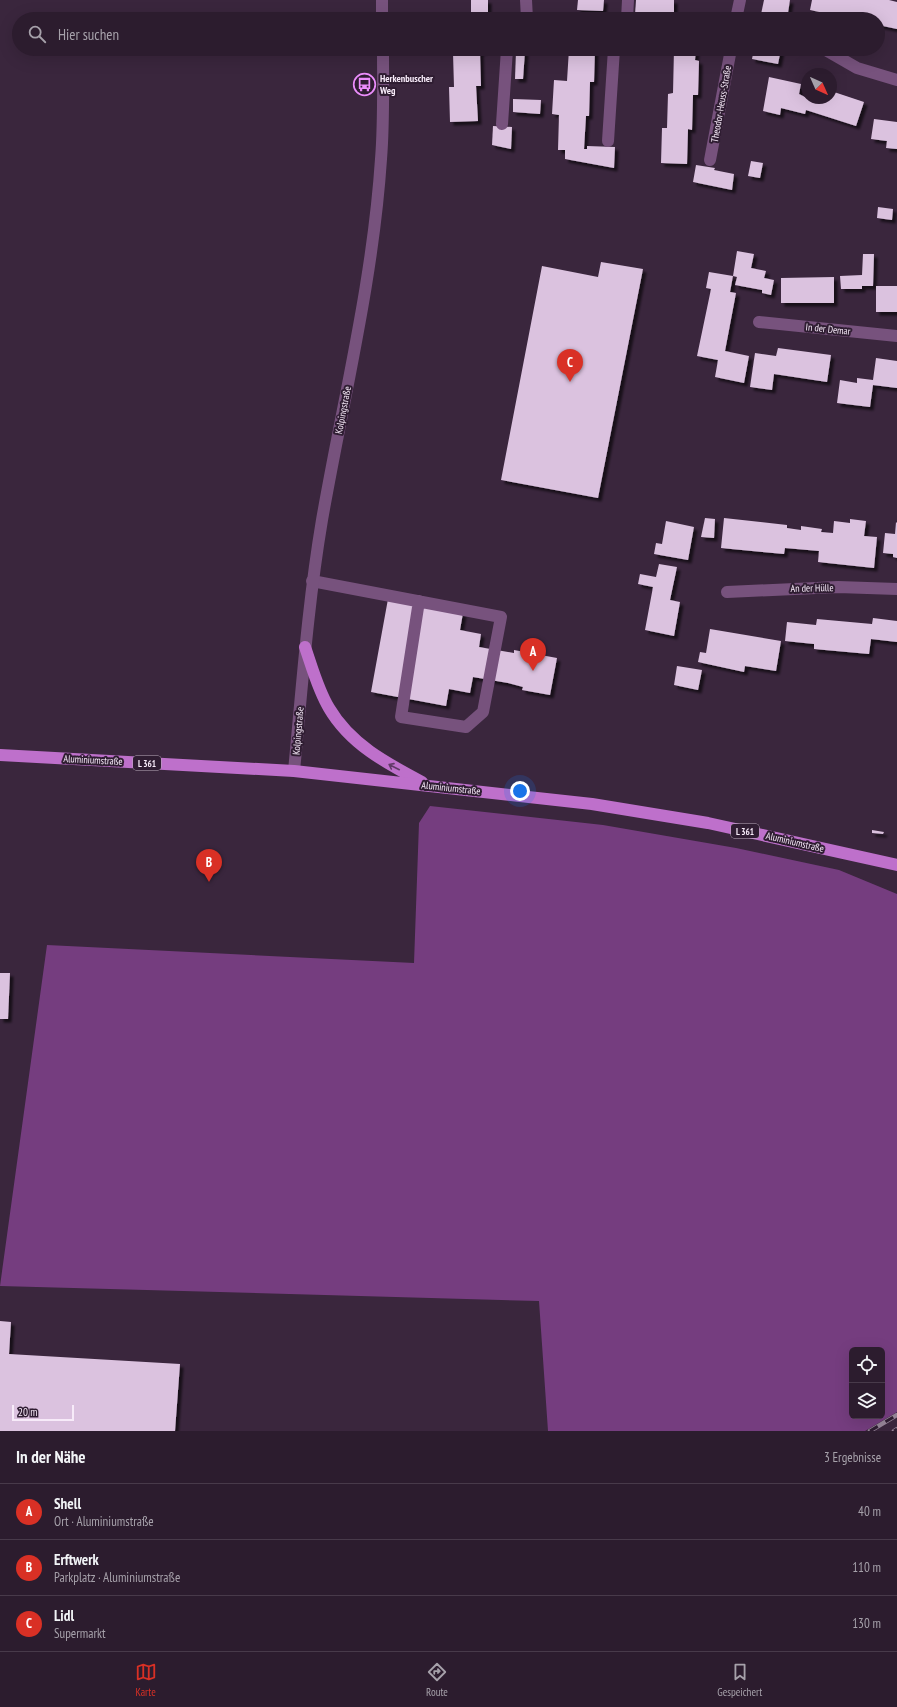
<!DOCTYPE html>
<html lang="de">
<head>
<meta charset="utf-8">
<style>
  body { margin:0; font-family:"PT Sans Narrow",sans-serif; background:#38293a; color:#f1f3f6 }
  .controls { position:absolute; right:12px; bottom:12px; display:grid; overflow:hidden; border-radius:6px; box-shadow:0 4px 16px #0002 }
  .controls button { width:36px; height:36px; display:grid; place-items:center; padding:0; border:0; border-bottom:1px solid #483a4a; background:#2c1c2e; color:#f1f3f6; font:20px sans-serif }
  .compass { position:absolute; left:801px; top:68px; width:36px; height:36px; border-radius:50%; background:#2c1c2e; box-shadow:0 4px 16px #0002; rotate:135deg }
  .scale { position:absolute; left:12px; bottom:10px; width:62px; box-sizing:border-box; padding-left:4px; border:2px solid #f7ebf9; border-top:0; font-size:11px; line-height:14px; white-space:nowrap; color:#f7ebf9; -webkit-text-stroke:3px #2f1d32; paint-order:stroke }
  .you { position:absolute; left:520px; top:791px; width:14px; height:14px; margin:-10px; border:3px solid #fff; border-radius:50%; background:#1a73e8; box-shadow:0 0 0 6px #1a73e833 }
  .badge { display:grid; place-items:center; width:26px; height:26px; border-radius:50%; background:#d93025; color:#fff; font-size:13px; font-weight:700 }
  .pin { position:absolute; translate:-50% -33px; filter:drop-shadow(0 1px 2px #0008) }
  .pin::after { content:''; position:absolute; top:21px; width:14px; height:12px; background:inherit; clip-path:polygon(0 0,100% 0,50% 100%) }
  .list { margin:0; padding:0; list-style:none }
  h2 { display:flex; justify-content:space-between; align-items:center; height:52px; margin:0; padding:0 16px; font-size:17px }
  h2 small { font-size:13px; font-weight:400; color:#a6a1aa }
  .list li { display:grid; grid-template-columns:26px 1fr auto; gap:12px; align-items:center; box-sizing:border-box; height:56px; padding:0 16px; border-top:1px solid #483a4a }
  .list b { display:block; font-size:15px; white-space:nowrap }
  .list p { margin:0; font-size:13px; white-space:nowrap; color:#a6a1aa }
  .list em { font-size:13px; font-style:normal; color:#a6a1aa }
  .icon { flex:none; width:22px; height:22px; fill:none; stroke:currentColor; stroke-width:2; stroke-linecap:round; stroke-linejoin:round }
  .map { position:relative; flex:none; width:897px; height:1431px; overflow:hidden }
  .search { position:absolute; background:#2c1c2e; box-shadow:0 4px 16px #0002; left:12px; right:12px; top:12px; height:44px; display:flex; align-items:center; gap:10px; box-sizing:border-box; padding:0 14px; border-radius:22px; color:#a6a1aa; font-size:15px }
  .sheet { height:220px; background:#2c1c2e }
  nav { display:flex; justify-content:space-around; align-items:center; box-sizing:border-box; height:56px; border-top:1px solid #483a4a; background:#2c1c2e; font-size:11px; color:#a6a1aa }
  nav a { display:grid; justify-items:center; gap:2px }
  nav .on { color:#d93025 }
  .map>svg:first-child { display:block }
  .forest { fill:#753d7f; fill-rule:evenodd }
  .building { fill:#dbc2df; filter:url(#shadow) }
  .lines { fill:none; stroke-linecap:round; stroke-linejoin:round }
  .service { stroke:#77527d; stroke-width:12 }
  .minor { stroke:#77527d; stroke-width:12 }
  .tertiary { stroke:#77527d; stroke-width:12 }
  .primary { stroke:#be70cb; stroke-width:12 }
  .rail-casing { stroke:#968598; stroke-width:4.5 }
  .rail { stroke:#2f1d32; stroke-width:3; stroke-dasharray:9; stroke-linecap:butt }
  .oneway { stroke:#613a68 }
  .labels { text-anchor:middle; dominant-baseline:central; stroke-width:4; stroke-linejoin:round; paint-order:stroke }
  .shield { fill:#2f1d32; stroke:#bbadbd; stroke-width:1 }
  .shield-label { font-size:9px; font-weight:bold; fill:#f7ebf9 }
  .poi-label { font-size:10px; font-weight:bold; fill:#f7ebf9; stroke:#2f1d32; text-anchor:start }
  .street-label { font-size:10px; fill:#f7ebf9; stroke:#2f1d32 }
</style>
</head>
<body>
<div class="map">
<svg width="897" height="1431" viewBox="0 0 897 1431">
  <defs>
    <filter id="shadow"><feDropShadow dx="3.5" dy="3.5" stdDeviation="1" flood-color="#0009"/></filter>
  </defs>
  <rect width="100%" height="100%" fill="#3a263d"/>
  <path class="forest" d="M 430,806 L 603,825 L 736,848 L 839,870 L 897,894 L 897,1412 L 865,1431 L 548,1431 L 539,1301 L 0,1286 L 47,945 L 414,963 L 419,823 ZM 852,1350 L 882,1350 L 882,1416 L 852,1416 Z"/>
  <g class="building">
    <polygon points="471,0 488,0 488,16 483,16 483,19 457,19 457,17 471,16"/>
    <polygon points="578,0 604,0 603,11 577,10"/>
    <polygon points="636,0 674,0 674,17 635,15"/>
    <polygon points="764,0 790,0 787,19 760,19"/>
    <polygon points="812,0 889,0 897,2 897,29 878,25 878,19 852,19 810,10"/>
    <polygon points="458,49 484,49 484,51 480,52 481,86 476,86 478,121 450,122 449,87 454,87 453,53 458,53"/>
    <polygon points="569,49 595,49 594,82 590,82 589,116 586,116 584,149 587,149 587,146 615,147 614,168 565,159 565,150 558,150 559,115 552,114 554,80 567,81"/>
    <polygon points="674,49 696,49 695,60 699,61 698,95 693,95 692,130 688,129 687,164 661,163 662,128 667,128 668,94 673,93"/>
    <polygon points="754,49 781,49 778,64 752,59"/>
    <polygon points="516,51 525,51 523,79 515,79"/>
    <polygon points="769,77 801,84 799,94 807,98 831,98 831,91 864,102 856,126 806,110 805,114 781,108 780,115 763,111"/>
    <polygon points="513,99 541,100 540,114 513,112"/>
    <polygon points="874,119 897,122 897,149 886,148 887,141 871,139"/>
    <polygon points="493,126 512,127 511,149 492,145"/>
    <polygon points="751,161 763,163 760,178 748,176"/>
    <polygon points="696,165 715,168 714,170 734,174 732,190 693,182"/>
    <polygon points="878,207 893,209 892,220 877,218"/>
    <polygon points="737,251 754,254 751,268 766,271 764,278 774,280 771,295 762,293 762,290 735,285 737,277 733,276"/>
    <polygon points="863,254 874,254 873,286 862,286 862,289 841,289 840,276 862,275"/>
    <polygon points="601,262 643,269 598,498 501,480 542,266 598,277"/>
    <polygon points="709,272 733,276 730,292 736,293 725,351 749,356 744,383 715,377 718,360 697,356 711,289 706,288"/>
    <polygon points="834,277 834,303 781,303 781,278"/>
    <rect x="876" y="286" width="21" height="26"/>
    <polygon points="778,348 831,355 827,382 774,374 772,390 750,387 755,353 776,356"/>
    <polygon points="876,358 897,361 897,388 873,385 870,407 837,403 840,380 857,383 857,378 873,380"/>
    <polygon points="705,518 715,519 714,538 701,537"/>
    <polygon points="724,518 787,525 787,528 801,530 801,526 822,529 821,532 833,533 834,521 850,523 850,519 866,521 864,536 877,537 874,568 818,562 819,551 785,548 784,554 721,548"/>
    <polygon points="666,521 694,527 688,560 654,554 656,543 662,544"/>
    <polygon points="896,522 897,523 897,558 893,557 893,554 883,553 885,533 895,534"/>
    <polygon points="659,564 677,567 670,600 680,602 674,636 645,630 653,587 638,584 640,574 656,577"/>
    <polygon points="388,599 463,613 460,630 481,634 479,647 514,653 514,650 557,658 550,695 522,690 523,687 508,683 473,677 470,693 449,689 446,706 371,692"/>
    <polygon points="873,618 897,621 897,642 871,639 869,654 814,649 814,644 785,641 787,622 816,625 817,619 872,624"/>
    <polygon points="710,629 781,641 776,671 745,666 744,672 698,662 700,652 706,653"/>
    <polygon points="677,666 702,670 698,690 674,685"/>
    <polygon points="872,830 884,832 883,834 872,833"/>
    <polygon points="0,973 10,973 8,1019 0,1019"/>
    <polygon points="0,1321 11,1322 9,1354 180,1364 175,1431 0,1431"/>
  </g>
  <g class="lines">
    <g class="service">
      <polyline points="627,19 628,0"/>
      <polyline points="502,124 507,49"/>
      <polyline points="608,141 614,49"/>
      <polyline points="710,160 731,49"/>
      <polyline points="312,581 501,617 483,712 466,727 401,717 419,601"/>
    </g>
    <g class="minor">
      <polyline points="526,0 527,19"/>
      <polyline points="736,19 740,0"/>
      <polyline points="824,49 857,68 897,80"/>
      <polyline points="759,322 897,336"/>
      <polyline points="727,592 838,587 897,589"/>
    </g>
    <g class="tertiary">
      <polyline points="382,0 382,19"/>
      <path d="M 294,771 C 302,687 308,603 322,520 C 343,400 373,281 381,159 C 384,122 383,86 383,49"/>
    </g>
    <g class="primary">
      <path d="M 305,647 C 312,667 318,690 329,708 C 350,744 386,763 422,782"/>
      <polyline points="0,755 294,771 592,804 708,823 897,865"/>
    </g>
    <defs>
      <g id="rail">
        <polyline points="870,1431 897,1415"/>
        <polyline points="894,1431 897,1429"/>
      </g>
    </defs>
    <use href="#rail" class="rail-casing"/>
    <use href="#rail" class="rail"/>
  </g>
  <defs><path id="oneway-shaft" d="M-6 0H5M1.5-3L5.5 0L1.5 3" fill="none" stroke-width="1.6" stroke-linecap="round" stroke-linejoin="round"/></defs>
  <use class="oneway" href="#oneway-shaft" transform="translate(394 767) rotate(-153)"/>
  <defs>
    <symbol id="bus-ring" viewBox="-11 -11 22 22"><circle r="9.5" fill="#2f1d32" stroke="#eb8dfb" stroke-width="1.5"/><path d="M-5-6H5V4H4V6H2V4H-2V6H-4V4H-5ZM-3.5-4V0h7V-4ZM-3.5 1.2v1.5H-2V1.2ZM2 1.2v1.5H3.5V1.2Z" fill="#eb8dfb"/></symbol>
  </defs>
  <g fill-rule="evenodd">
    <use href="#bus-ring" x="352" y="72" width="25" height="25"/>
  </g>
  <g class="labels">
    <g class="shield">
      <rect x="133" y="756" width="28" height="14" rx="3"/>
      <rect x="731" y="824" width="28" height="14" rx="3"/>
    </g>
    <g class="shield-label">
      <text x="147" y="763">L 361</text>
      <text x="745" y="831">L 361</text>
    </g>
    <g class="poi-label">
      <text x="380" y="78">Herkenbuscher<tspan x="380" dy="12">Weg</tspan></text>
    </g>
    <g class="street-label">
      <text transform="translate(721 104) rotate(-80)">Theodor-Heuss-Straße</text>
      <text transform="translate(828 329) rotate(6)">In der Demar</text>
      <text transform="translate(343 410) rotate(-79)">Kolpingstraße</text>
      <text transform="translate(812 588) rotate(-1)">An der Hülle</text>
      <text transform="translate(298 731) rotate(-85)">Kolpingstraße</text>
      <text transform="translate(93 760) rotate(3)">Aluminiumstraße</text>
      <text transform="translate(451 788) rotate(6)">Aluminiumstraße</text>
      <text transform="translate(795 842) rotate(13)">Aluminiumstraße</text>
    </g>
  </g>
</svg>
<div class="controls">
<button><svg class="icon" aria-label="locate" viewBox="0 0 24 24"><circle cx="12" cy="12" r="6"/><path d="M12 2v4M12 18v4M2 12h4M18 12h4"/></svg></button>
<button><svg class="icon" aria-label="layers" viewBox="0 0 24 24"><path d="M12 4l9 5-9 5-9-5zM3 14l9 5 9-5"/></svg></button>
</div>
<svg class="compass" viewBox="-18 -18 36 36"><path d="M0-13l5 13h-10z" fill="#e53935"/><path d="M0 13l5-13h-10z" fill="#a6a1aa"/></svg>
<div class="scale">20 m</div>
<div class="you"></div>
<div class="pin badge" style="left:533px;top:671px">A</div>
<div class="pin badge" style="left:209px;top:882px">B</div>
<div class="pin badge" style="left:570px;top:382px">C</div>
<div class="search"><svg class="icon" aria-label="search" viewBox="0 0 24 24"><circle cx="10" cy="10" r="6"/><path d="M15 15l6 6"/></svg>Hier suchen</div>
</div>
<section class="sheet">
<h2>In der Nähe<small>3 Ergebnisse</small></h2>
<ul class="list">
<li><span class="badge">A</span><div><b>Shell</b><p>Ort · Aluminiumstraße</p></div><em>40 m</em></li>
<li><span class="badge">B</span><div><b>Erftwerk</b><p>Parkplatz · Aluminiumstraße</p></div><em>110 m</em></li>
<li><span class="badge">C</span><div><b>Lidl</b><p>Supermarkt</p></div><em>130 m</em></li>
</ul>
</section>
<nav>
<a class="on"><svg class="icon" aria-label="map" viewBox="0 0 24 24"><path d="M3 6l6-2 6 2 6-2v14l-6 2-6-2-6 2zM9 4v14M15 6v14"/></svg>Karte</a>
<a><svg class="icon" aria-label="directions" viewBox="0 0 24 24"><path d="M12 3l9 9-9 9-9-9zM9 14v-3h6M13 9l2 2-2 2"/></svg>Route</a>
<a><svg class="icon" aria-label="saved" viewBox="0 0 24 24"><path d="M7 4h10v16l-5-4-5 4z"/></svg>Gespeichert</a>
</nav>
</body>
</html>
